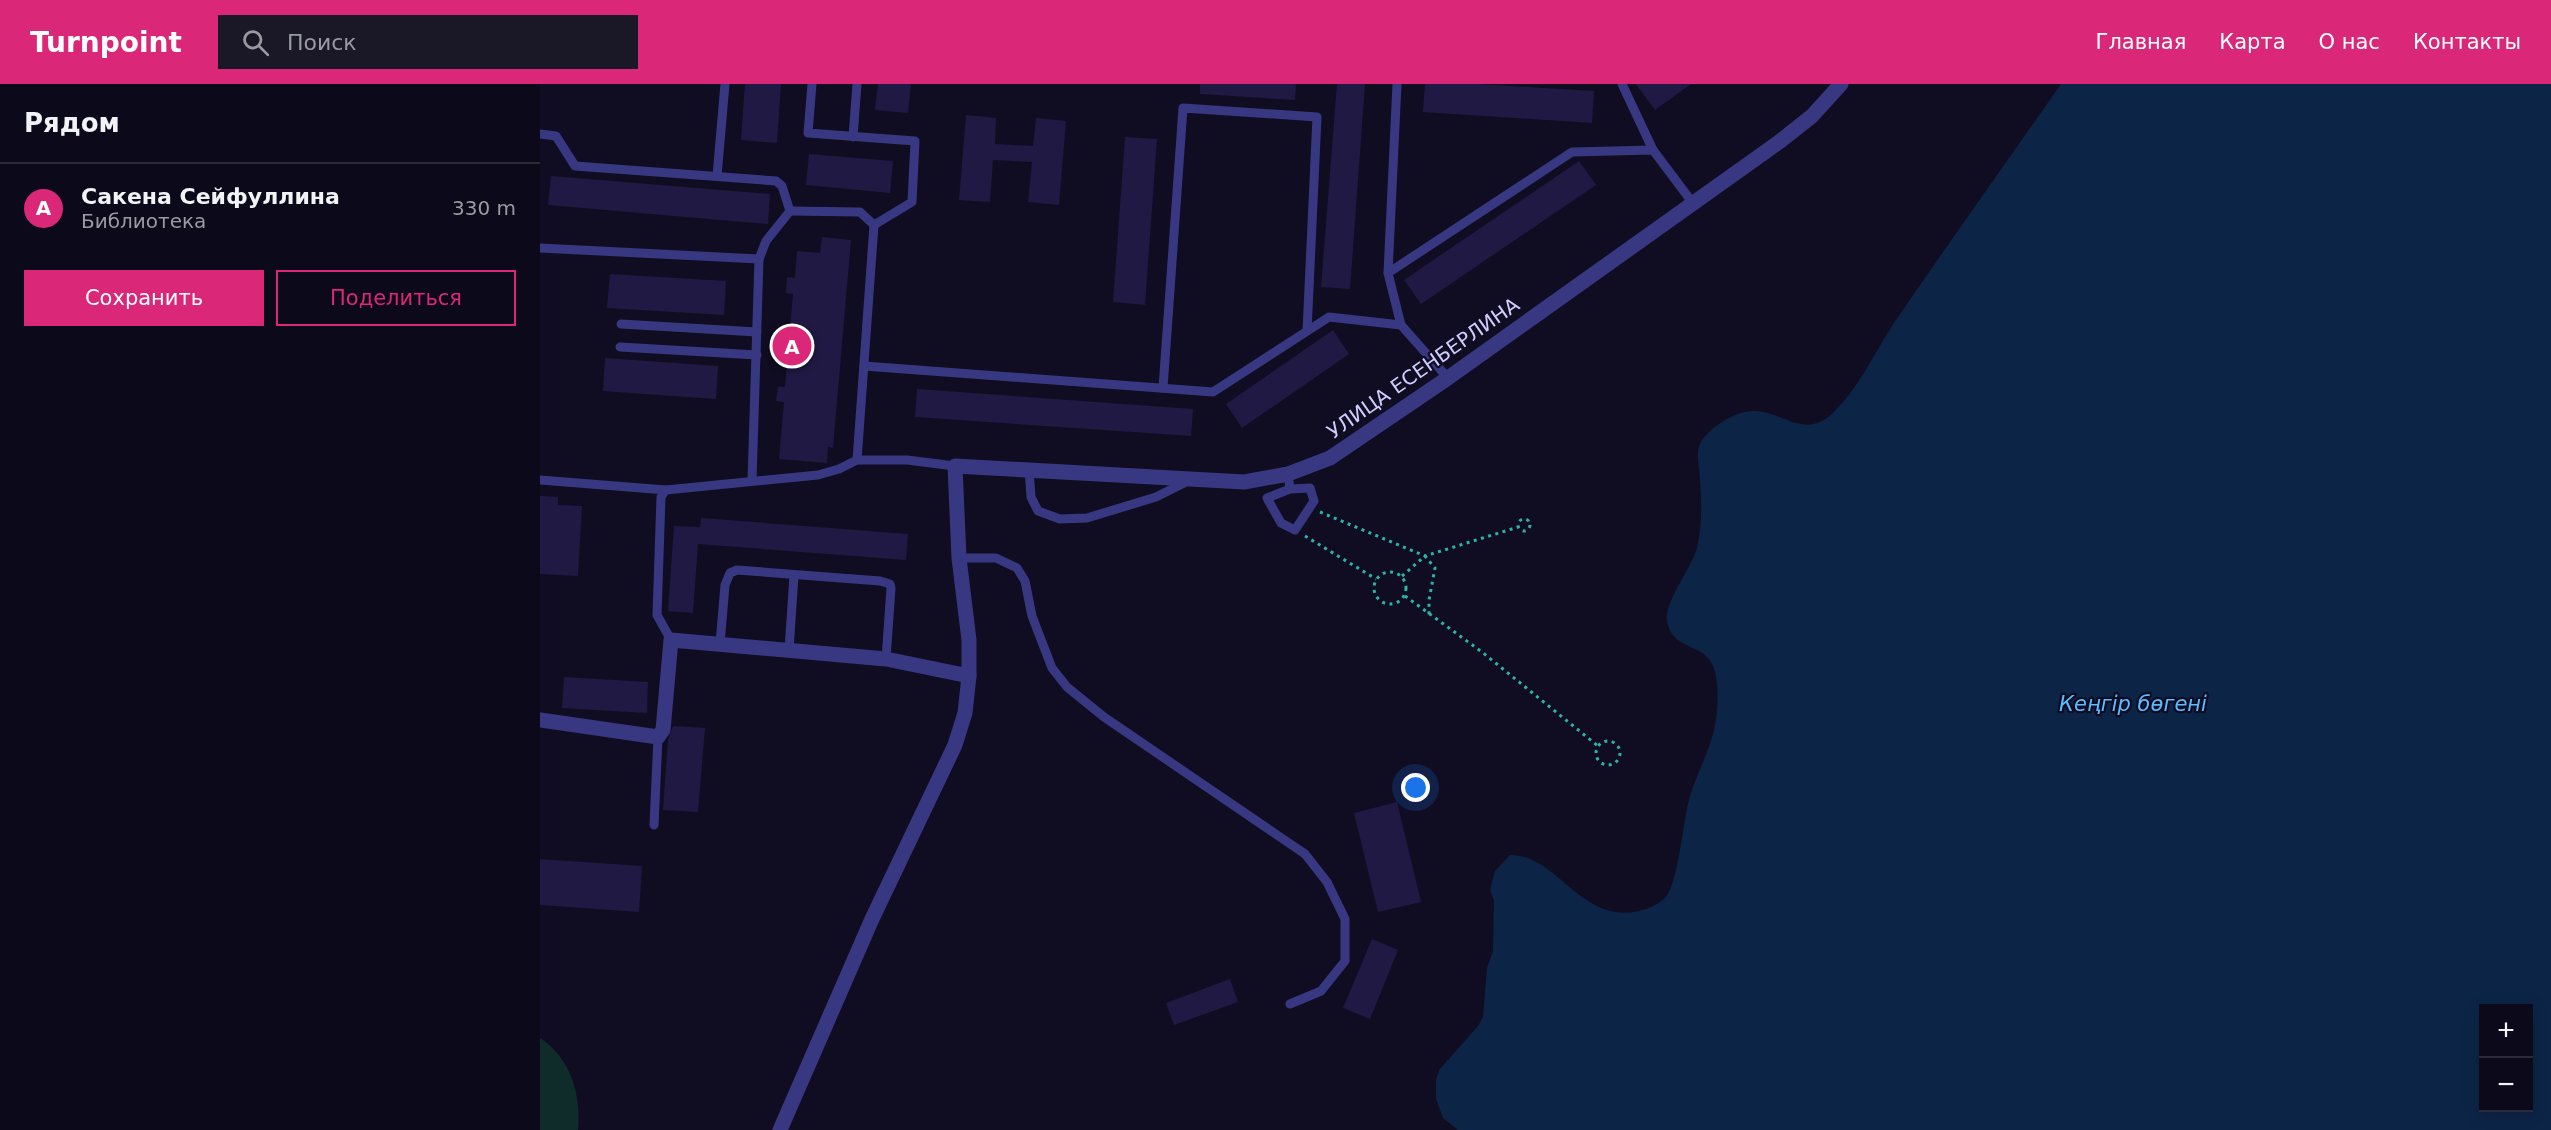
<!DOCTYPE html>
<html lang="ru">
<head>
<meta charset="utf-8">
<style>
  body { margin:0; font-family:"DejaVu Sans",sans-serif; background:#1a1827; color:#f1f3f6 }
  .controls { position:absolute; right:18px; bottom:18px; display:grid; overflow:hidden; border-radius:0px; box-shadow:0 3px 15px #0003 }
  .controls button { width:54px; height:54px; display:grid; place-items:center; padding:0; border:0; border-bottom:2px solid #2c2b39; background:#0c0a1a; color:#f1f3f6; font:30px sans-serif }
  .you { position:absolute; left:876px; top:704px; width:21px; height:21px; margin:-15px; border:4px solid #fff; border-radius:50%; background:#1a73e8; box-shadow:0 0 0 9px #1a73e833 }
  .badge { display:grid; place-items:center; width:39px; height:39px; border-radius:50%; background:#db2777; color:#fff; font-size:20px; font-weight:700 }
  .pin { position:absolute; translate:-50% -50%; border:3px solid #fff; box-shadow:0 2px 6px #0006 }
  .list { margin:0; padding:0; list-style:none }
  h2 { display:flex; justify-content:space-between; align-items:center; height:78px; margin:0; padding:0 24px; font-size:26px }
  h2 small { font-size:20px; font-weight:400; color:#9a9aa2 }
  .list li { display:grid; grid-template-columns:39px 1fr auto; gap:18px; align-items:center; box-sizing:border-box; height:90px; padding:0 24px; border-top:2px solid #2c2b39 }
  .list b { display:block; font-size:22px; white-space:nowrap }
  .list p { margin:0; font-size:20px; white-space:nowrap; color:#9a9aa2 }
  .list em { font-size:20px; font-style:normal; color:#9a9aa2 }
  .actions { display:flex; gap:12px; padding:18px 24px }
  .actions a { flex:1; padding:14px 0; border:2px solid #db2777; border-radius:0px; text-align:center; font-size:21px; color:#db2777 }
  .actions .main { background:#db2777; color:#fff }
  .icon { flex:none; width:33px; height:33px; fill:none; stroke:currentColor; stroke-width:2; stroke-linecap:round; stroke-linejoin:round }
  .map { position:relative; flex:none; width:2011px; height:1046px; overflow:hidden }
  header { display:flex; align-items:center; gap:36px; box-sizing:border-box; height:84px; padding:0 30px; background:#db2777; color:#fff }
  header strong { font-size:28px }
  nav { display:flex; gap:33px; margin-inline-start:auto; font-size:21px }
  .search { width:420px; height:54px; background:#1a1827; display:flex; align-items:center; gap:15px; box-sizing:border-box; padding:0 21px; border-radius:0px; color:#9a9aa2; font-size:22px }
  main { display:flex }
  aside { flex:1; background:#0c0a1a }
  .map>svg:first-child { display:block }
  .green { fill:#102c2a }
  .water { fill:#0c2547; fill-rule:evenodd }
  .building { fill:#201943 }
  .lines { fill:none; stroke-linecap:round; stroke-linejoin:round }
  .path { stroke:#2cb4a7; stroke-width:3; stroke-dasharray:3 4.5; stroke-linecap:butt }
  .service { stroke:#373881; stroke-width:9 }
  .minor { stroke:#373881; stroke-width:15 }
  .tertiary { stroke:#373881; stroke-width:15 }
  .labels { text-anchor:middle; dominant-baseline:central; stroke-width:4.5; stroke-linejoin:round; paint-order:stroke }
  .street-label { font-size:20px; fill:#d1ceff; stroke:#100d22 }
  .water-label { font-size:21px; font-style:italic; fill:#5cbaff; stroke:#100d22 }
</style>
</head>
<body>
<header>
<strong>Turnpoint</strong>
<div class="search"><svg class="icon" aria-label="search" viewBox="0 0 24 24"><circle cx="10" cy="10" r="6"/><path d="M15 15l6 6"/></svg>Поиск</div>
<nav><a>Главная</a><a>Карта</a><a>О нас</a><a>Контакты</a></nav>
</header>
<main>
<aside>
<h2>Рядом<small></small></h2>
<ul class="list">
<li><span class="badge">A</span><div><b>Сакена Сейфуллина</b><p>Библиотека</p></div><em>330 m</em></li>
</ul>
<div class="actions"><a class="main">Сохранить</a><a>Поделиться</a></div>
</aside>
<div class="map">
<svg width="2011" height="1046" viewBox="0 0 2011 1046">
  <rect width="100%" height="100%" fill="#100d22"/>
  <path class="green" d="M 0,954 C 31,974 41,1011 38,1046 L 0,1046 Z"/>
  <path class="water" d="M 1521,0 L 2011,0 L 2011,1046 L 918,1046 L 903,1034 L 896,1015 L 896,995 L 900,985 L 938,942 L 943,933 L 947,884 L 953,867 L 954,816 L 950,806 L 955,787 L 970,771 C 1017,770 1041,841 1099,827 C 1108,825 1119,820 1126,813 C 1139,796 1143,735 1150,712 C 1158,686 1172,663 1176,636 C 1178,621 1179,596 1173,582 C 1163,558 1132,567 1127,537 C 1124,518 1151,485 1157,464 C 1162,442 1162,420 1160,397 C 1160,388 1157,376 1158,367 C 1159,357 1168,348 1175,343 C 1187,334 1200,327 1214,327 C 1243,327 1264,357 1294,328 C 1321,301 1335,267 1356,236 C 1410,157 1466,79 1521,0 ZM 1944,924 L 1988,924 L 1988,1024 L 1944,1024 Z"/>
  <g class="building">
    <polygon points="205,0 241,0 237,59 201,56"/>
    <polygon points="338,0 371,0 368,29 335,26"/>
    <polygon points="660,0 756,0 755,16 660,10"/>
    <polygon points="797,0 825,0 810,205 781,203"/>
    <polygon points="885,0 937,0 1054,7 1052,39 883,28"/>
    <polygon points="1096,0 1151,0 1115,26"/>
    <polygon points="426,31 456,34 455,60 493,62 496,34 526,37 519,121 488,118 492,78 453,76 450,118 419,116"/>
    <polygon points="585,53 617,55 605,221 573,218"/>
    <polygon points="269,70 353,77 350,109 266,101"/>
    <polygon points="1039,77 1056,101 881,220 864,196"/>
    <polygon points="11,92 230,110 228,140 8,121"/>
    <polygon points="282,153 311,156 293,364 288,363 287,379 239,375 244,318 236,317 238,303 245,303 253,210 246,209 247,193 255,194 257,167 280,169"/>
    <polygon points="70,190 186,197 184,231 67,224"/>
    <polygon points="793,246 809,270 702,344 686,320"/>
    <polygon points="65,274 178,282 176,315 63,307"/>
    <polygon points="377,305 653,325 651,352 375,333"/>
    <polygon points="0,412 18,413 18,421 42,422 38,492 0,490"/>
    <polygon points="161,434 368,450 366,476 158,460 153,529 128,527 134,442 160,443"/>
    <polygon points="24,593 108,598 107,629 22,624"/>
    <polygon points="133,642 165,644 158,728 123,726 128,656"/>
    <polygon points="857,718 881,818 838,828 814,729"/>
    <polygon points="0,775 102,782 99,828 0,821"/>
    <polygon points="832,855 858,866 830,935 803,924"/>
    <polygon points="690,895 698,918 634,941 626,919"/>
  </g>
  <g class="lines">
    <g class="path">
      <polyline points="780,428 885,472 978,443"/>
      <circle cx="984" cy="441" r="6"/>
      <polyline points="765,452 836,495"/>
      <circle cx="850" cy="504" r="16"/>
      <polyline points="862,492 885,472 895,484 889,516 889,531"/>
      <polyline points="865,512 942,568 1058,662"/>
      <circle cx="1068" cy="669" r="12"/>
    </g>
    <g class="service">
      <polyline points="272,0 268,49 375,57 372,118 334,141"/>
      <polyline points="1082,0 1113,66"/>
      <polyline points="0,50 16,52 35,82 236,97 242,102 250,127 226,157 219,175 212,396"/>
      <polyline points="313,53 317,0"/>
      <polyline points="177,92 185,0"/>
      <polyline points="250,127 320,128 334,141"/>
      <polyline points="0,164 219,175"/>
      <polyline points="848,189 857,0"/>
      <polyline points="81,240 217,248"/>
      <polyline points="861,241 848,189 1032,68 1113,66 1152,118"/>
      <polyline points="80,263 217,271"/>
      <polyline points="324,282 673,308 789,233 861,241 908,294"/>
      <polyline points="623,304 643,24 777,33 767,247"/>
      <polyline points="317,376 334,141"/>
      <polyline points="489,385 491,413 498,427 520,435 547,434 616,413 648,397"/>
      <polyline points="748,390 750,405 727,414 741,439 755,446 774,417 770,404 750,405"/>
      <polyline points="0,396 126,406"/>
      <polyline points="419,474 456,474 477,484 485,497 492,532 512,584 527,603 564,633 765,770 787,798 805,835 805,877 781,907 750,920"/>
      <polyline points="131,556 117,531 121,413 126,406 278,391 299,385 317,376 367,376 415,382"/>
      <polyline points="180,560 185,501 190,489 197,486 340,497 350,500 351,504 346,575"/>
      <polyline points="249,566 254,491"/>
      <polyline points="114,741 118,653"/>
    </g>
    <polyline class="minor" points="0,636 118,653 123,646 131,556 346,575 429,592"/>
    <polyline class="tertiary" points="240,1046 332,835 415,661 425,629 429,592 429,556 419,474 415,382 704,398 748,390 790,374 908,294 1239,58 1272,32 1301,0"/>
  </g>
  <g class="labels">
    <g class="street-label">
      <text transform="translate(883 284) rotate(-35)">УЛИЦА ЕСЕНБЕРЛИНА</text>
    </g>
    <g class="water-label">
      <text x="1593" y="620">Кеңгір бөгені</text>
    </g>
  </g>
</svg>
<div class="controls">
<button>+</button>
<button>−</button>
</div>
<div class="you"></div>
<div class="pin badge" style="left:252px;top:262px">A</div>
</div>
</main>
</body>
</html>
